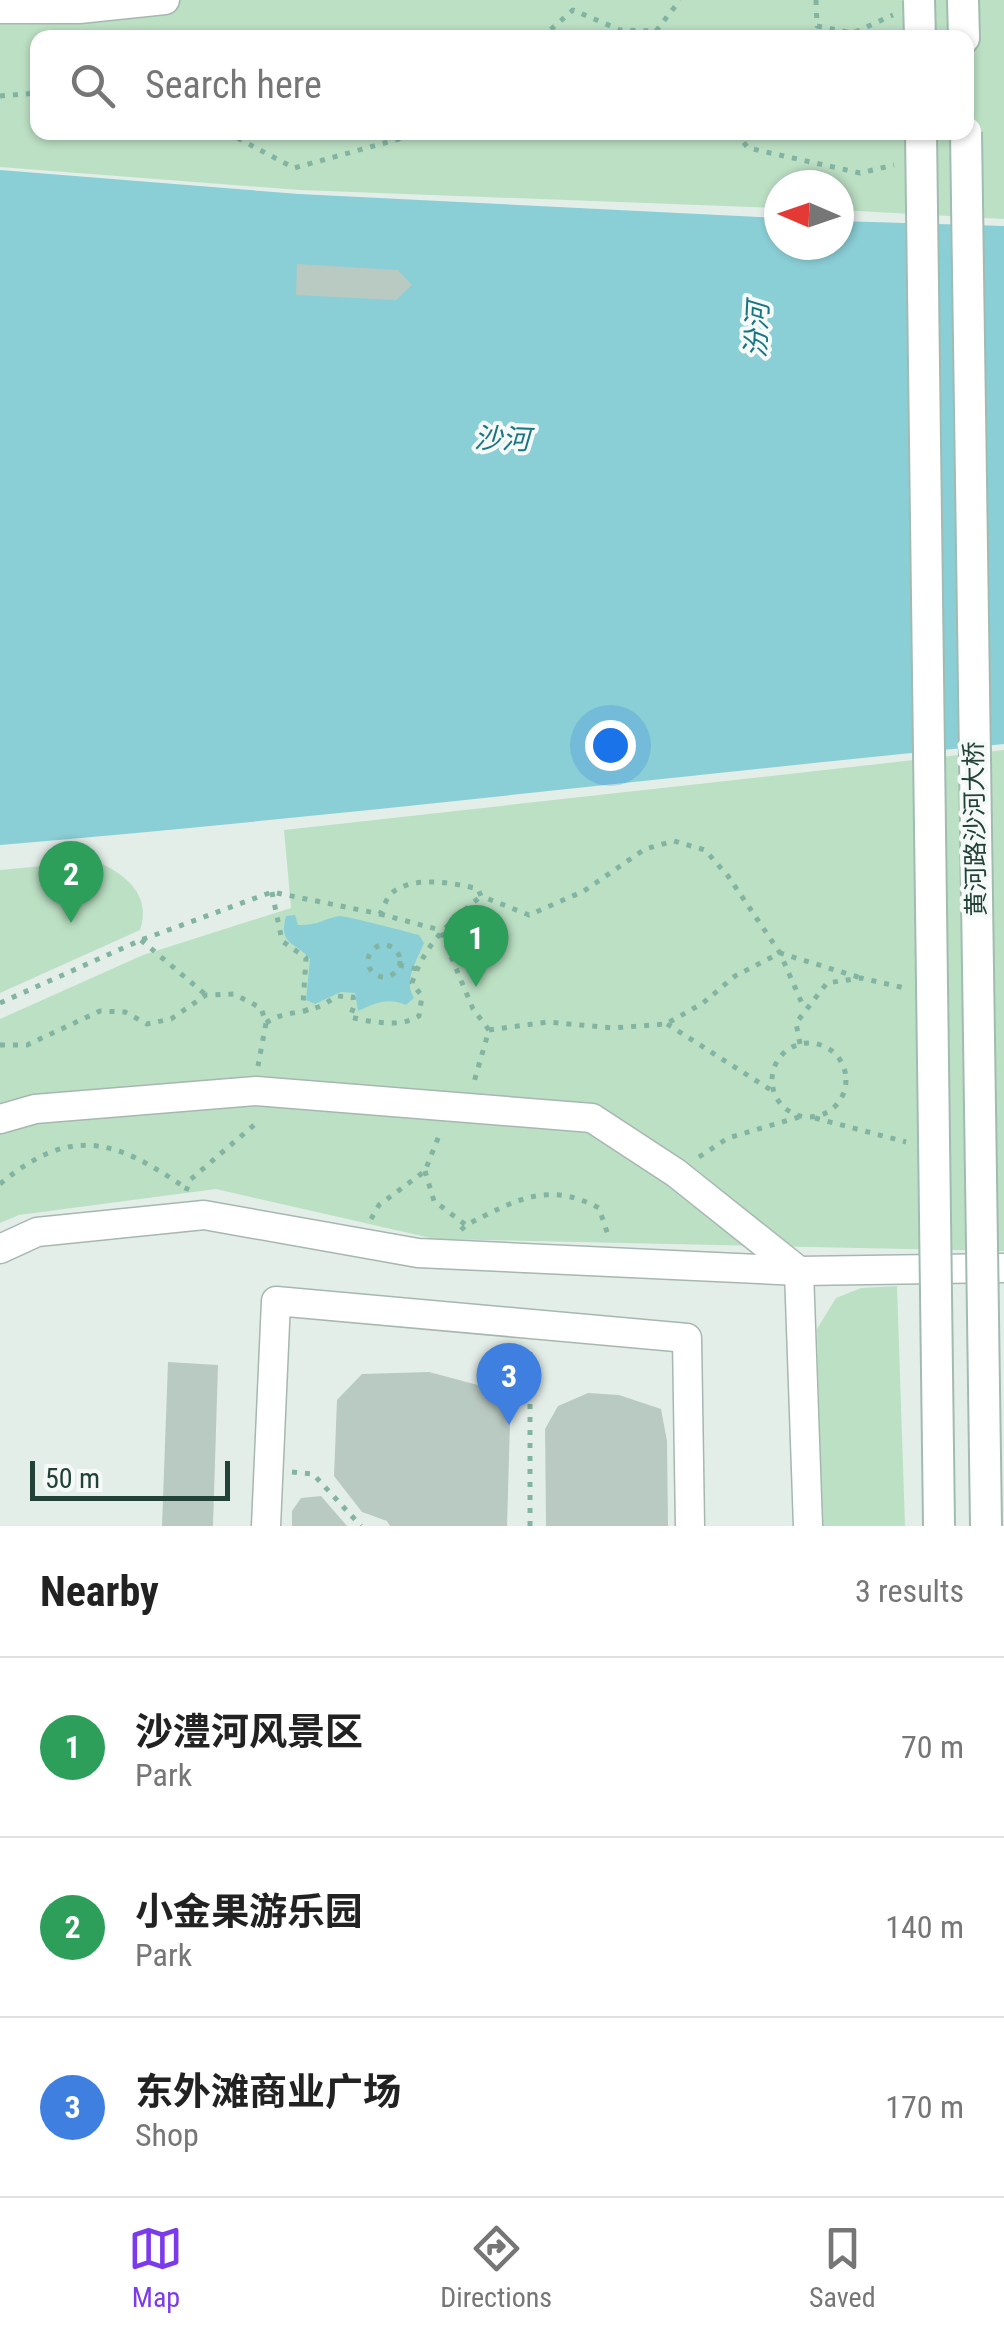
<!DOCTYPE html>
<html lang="en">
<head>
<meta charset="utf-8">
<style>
  body { margin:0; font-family:"Roboto Condensed","Noto Sans SC",sans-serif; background:#f2f2f2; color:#222 }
  .compass { position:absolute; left:764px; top:170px; width:90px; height:90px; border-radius:50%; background:#fff; box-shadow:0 2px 8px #0004; rotate:272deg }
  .scale { position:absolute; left:30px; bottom:25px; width:200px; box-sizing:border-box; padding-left:10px; border:5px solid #224238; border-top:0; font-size:28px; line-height:35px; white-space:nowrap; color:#224238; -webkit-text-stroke:8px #f5faf8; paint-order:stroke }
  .you { position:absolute; left:610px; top:745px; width:35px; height:35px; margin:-25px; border:8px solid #fff; border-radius:50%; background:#1a73e8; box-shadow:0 0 0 15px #1a73e833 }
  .badge { display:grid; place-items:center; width:65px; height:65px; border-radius:50%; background:#7c3aed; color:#fff; font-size:32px; font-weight:700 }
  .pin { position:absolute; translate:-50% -82px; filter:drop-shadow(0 2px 5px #0008) }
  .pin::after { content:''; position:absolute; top:52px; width:35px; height:30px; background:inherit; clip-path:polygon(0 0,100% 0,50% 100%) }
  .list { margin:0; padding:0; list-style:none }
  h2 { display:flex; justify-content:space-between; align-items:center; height:130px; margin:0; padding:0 40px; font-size:42px }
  h2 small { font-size:32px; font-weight:400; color:#767676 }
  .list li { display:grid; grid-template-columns:65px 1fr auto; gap:30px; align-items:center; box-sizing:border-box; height:180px; padding:0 40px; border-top:2px solid #e0e0e0 }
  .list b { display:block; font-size:38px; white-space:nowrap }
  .list p { margin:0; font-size:32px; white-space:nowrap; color:#767676 }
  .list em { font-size:32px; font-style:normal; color:#767676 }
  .icon { flex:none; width:55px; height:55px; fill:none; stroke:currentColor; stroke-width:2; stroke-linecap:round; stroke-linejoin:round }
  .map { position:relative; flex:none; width:1004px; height:1526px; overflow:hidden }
  .search { position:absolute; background:#fff; box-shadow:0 2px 8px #0004; left:30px; right:30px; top:30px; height:110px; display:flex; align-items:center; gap:25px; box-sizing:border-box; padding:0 35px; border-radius:20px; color:#767676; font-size:38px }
  .sheet { height:670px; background:#fff }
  nav { display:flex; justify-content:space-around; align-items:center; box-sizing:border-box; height:140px; border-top:2px solid #e0e0e0; background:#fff; font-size:28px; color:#767676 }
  nav a { display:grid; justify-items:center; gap:5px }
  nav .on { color:#7c3aed }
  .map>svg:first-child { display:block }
  .green { fill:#bce0c4; fill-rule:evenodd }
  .water { fill:#8aced6 }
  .building { fill:#b9cac2 }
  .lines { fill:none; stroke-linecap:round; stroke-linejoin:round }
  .street-casing { stroke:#a6b7b0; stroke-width:31 }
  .secondary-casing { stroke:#a2bbb1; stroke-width:34 }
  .path { stroke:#83b4a2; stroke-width:5; stroke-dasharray:5 8; stroke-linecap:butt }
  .street { stroke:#fff; stroke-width:28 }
  .secondary { stroke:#fff; stroke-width:30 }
  .secondary-bridge-casing { stroke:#a2bbb1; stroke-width:34; stroke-linecap:butt }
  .secondary-bridge { stroke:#fff; stroke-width:30 }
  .labels { text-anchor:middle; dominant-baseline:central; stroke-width:8; stroke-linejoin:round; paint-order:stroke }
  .street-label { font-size:25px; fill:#224238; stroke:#f5faf8 }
  .water-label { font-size:28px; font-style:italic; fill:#187582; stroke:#f5faf8 }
</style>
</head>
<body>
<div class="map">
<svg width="1004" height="1526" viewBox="0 0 1004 1526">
  <rect width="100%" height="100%" fill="#e4eee9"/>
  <g class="green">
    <path d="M 0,0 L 1004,0 L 1004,219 L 839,210 L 839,185 L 779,185 L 779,208 L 300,190 L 0,167 ZM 38,38 L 966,38 L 966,132 L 38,132 Z"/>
    <polygon points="1004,750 1004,1251 435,1239 216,1189 19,1215 0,1223 0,1019 143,955 291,908 284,830"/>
    <path d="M 95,861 C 125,873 152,895 140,930 L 0,993 L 0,870 Z"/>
    <polygon points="897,1286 905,1526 822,1526 817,1329 836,1298 861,1288"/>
  </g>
  <g class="water">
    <path d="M 0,170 L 299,194 L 779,218 L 779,245 L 839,245 L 839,221 L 1004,226 L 1004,744 C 669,776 335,817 0,845 Z"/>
    <path d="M 295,915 L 298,925 C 319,925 321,920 339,916 C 343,915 408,932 419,935 L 424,943 C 417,961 403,980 414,998 L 406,1005 C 388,997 375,1003 358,1011 L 355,993 L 341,992 L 315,1004 L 306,1000 L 310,959 C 295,941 278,945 286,916 Z"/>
  </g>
  <g class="building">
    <polygon points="297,264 398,270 412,285 396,300 296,295"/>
    <polygon points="168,1362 218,1365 213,1526 162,1526"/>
    <polygon points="429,1372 493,1389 510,1423 507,1526 390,1526 387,1521 362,1512 334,1476 337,1400 362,1374"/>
    <polygon points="588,1393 619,1395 661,1409 667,1441 668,1526 546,1526 545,1429 558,1406"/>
    <polygon points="321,1496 347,1526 292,1526 292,1511 301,1498"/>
  </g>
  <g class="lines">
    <defs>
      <g id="street">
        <polyline points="0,9 79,9 165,0"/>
        <polyline points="0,1119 35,1109 256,1091 592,1118 676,1173 799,1271"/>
        <polyline points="0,1249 37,1232 204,1215 418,1253 799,1271 1004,1268"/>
        <polyline points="799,1271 808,1526"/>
        <polyline points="266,1526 276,1301 687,1338 690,1526"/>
      </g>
      <polyline id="secondary" points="963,0 964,38"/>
    </defs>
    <use href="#street" class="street-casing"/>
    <use href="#secondary" class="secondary-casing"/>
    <g class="path">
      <polyline points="816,0 817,26 853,33 893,15"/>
      <polyline points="656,31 680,0"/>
      <polyline points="541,38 573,10 620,30 656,31 661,38"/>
      <polyline points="0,96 38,93"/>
      <polyline points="226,132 294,168 399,139 403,132"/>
      <polyline points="736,132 748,148 860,173 894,165"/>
      <polyline points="272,892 282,941 306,958 303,1004 307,1013"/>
      <polyline points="380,914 440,930 473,1009 489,1030 474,1082"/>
      <polyline points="141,940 206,995"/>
      <circle cx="384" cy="961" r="16"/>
      <polyline points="399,965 417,969"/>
      <path d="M 0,1003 L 141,940 L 272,892 L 380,914 C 383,908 387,897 392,893 C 412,875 455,883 478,889 L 481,896 L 529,915 L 584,891 L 645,849 L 674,841 L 705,850 L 728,876 L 780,953 L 804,1008"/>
      <path d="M 266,1023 C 289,1007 310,1018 336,996 L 353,997 L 354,1006 L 350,1017 C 371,1022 400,1028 419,1016 L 422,996 L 412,983 C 426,942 449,923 481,896"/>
      <polyline points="667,1024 774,1092"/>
      <polyline points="489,1030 548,1022 613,1028 666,1024 703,1003 735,976 780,953 861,978"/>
      <circle cx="809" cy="1080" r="37"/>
      <polyline points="800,1044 796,1023 827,983 861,978 905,988"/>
      <polyline points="0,1045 27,1045 100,1011 125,1012 147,1024 171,1019 206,995 234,994 261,1008 266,1023 258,1066"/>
      <polyline points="815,1118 906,1142"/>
      <polyline points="699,1157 728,1138 799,1117"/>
      <polyline points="425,1171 434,1201 466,1225"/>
      <path d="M 0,1184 C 72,1124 116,1140 187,1189"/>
      <polyline points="186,1191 190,1180 254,1125 254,1117"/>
      <polyline points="371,1219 379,1205 425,1171 440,1133"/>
      <path d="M 461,1230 L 466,1225 C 515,1201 546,1180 599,1208 L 608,1235"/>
      <polyline points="292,1472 313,1474 361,1526"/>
      <polyline points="530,1526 530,1349"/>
    </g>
    <use href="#street" class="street"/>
    <use href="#secondary" class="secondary"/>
    <defs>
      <g id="secondary-bridge">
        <polyline points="919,0 920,38"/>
        <polyline points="921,132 939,1526"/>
        <polyline points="966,132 986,1526"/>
      </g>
    </defs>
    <use href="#secondary-bridge" class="secondary-bridge-casing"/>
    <use href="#secondary-bridge" class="secondary-bridge"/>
  </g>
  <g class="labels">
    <g class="street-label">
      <text transform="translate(975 829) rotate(-91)">黄河路沙河大桥</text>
    </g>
    <g class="water-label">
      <text transform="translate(757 330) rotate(-87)">汾河</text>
      <text transform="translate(502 439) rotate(2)">沙河</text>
    </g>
  </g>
</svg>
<svg class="compass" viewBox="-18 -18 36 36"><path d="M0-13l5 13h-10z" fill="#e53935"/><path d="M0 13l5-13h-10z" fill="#767676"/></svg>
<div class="scale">50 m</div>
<div class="you"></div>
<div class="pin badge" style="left:476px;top:987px;background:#2e9e5b">1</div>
<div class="pin badge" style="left:71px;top:923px;background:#2e9e5b">2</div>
<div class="pin badge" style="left:509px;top:1425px;background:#3f7fe0">3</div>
<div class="search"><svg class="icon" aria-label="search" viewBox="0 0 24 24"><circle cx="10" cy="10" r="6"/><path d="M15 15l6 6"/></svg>Search here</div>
</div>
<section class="sheet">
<h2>Nearby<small>3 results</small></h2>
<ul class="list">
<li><span class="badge" style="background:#2e9e5b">1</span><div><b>沙澧河风景区</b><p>Park</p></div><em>70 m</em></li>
<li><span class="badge" style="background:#2e9e5b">2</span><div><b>小金果游乐园</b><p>Park</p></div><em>140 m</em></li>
<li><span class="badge" style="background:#3f7fe0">3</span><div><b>东外滩商业广场</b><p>Shop</p></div><em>170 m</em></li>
</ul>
</section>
<nav>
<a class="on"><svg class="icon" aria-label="map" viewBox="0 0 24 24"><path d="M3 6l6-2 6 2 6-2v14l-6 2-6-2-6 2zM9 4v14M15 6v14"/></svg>Map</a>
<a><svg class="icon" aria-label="directions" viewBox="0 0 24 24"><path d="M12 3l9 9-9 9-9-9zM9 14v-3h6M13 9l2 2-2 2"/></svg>Directions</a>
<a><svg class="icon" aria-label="saved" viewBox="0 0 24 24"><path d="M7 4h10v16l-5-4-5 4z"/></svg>Saved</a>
</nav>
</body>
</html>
